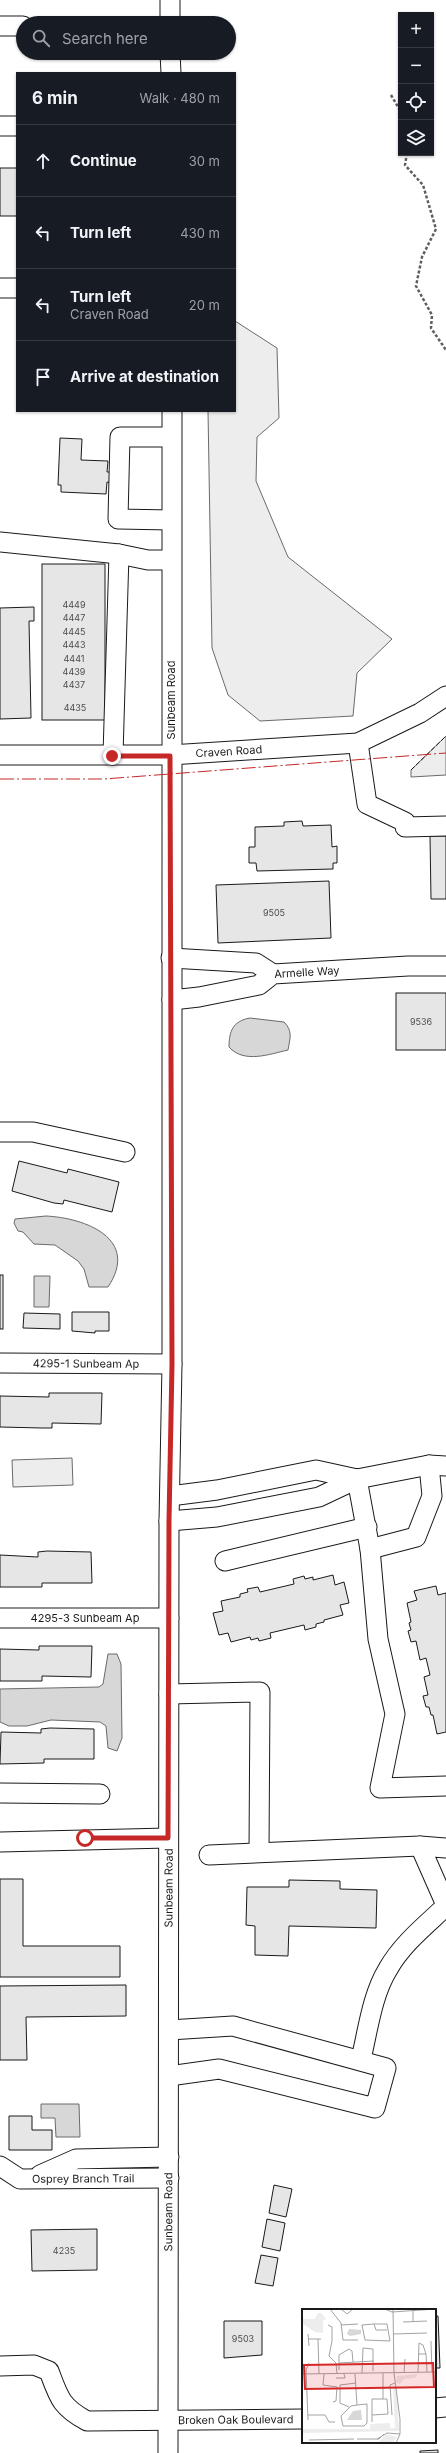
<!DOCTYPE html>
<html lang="en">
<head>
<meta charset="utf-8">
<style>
  body { margin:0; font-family:Inter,sans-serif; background:#242831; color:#f1f3f6 }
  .controls { position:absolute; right:12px; top:12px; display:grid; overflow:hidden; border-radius:0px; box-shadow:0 1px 3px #0004 }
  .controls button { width:36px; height:36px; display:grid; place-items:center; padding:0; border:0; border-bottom:1px solid #363941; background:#171b24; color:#f1f3f6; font:20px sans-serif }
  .stop { position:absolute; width:12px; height:12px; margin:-9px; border:3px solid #c62828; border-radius:50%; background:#fff }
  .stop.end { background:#c62828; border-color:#fff; box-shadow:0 1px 4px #0008 }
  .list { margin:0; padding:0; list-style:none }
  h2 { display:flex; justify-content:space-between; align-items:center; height:52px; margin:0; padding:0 16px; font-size:17px }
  h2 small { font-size:13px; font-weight:400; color:#9ea1a6 }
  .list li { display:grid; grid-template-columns:26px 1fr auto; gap:12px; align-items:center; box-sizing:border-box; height:72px; padding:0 16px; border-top:1px solid #363941 }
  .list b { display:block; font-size:15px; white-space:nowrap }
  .list p { margin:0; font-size:13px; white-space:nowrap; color:#9ea1a6 }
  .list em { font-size:13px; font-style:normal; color:#9ea1a6 }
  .icon { flex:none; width:22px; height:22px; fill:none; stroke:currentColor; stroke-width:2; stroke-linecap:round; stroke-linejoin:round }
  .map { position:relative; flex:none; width:446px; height:2453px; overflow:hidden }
  .search { position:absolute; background:#171b24; box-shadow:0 1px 3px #0004; left:16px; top:16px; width:220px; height:44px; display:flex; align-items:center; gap:10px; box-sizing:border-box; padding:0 14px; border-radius:22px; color:#9ea1a6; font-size:15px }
  .panel { position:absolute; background:#171b24; box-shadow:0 1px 3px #0004; left:16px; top:72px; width:220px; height:340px; border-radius:0px }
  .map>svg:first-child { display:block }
  .built { fill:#ededed; stroke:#6a6a6a }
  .water { fill:#d7d7d7; stroke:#6a6a6a }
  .building { fill:#e6e6e6; stroke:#1a1a1a }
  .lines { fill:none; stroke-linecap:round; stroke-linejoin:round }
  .minor-casing { stroke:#1a1a1a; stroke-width:21 }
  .path { stroke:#5f5f5f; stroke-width:2.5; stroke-dasharray:3 2; stroke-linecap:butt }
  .minor { stroke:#fff; stroke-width:19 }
  .fence { stroke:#1a1a1a; stroke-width:1; stroke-dasharray:5 2; stroke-linecap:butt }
  .power { stroke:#c62828; stroke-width:1; stroke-dasharray:14 3 2 3; stroke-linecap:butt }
  .route { stroke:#c62828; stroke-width:5 }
  .labels { text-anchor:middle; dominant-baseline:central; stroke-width:3; stroke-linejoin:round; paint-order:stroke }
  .number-label { font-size:9px; fill:#4d4d4d }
  .street-label { font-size:11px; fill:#1a1a1a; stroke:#fff }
  .inset-road { fill:none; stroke:#a3a3a3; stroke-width:1 }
  .view { fill:#d62828; fill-opacity:0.15; stroke:#d62828; stroke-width:2 }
  .inset-edge { fill:none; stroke:#1a1a1a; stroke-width:2 }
</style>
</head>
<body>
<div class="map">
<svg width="446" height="2453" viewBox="0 0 446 2453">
  <rect width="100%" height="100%" fill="#fff"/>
  <g class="built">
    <polygon points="235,321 277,348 279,418 257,437 256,481 288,557 392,639 357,673 353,716 260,721 228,695 212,648 208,411 235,411"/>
    <polygon points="446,736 446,775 411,777 411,770"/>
    <polygon points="72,1458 73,1485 13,1487 12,1460"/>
  </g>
  <g class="water">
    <path d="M 250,1018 L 284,1022 C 293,1031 290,1038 288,1050 C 270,1054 244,1064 229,1047 C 229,1031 233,1021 250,1018 Z"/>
    <path d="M 46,1216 C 86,1218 140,1239 108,1287 L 89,1287 L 84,1269 L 78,1261 L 55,1245 L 34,1244 L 23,1232 L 18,1231 L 14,1223 L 15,1219 Z"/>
    <polygon points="34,1276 50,1276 49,1307 34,1307"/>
    <polygon points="108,1654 117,1654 121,1664 122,1738 117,1751 108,1748 106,1726 100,1722 51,1720 27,1726 9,1726 0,1722 0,1689 99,1687 103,1684"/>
    <polygon points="41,2104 79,2104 80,2137 56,2137 55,2118 41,2118"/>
  </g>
  <g class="building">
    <rect x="0" y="168" width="17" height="48"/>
    <polygon points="60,438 82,439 81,460 108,461 107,472 113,472 113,483 107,482 106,494 61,492 61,485 58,485"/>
    <rect x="42" y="564" width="63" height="156"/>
    <polygon points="34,607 34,621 29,621 31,718 0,719 0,608"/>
    <polygon points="302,821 303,826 331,825 332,847 337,846 337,863 333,863 333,869 257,871 256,863 249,863 249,847 255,847 255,827 284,826 284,822"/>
    <polygon points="430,836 446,836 446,899 431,899"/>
    <polygon points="329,881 331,938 218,943 216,885"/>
    <rect x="396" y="993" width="50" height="57"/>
    <polygon points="19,1161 67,1173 68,1169 119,1182 112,1212 64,1200 63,1204 54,1203 12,1191"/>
    <rect x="0" y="1275" width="3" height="54"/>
    <polygon points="72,1312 109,1312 109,1331 95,1331 95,1333 72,1331"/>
    <polygon points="24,1313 60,1314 60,1329 23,1328"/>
    <polygon points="49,1393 102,1393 101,1424 52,1423 52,1428 42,1428 0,1427 0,1396 49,1397"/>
    <polygon points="47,1551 91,1552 92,1583 42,1583 42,1587 0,1587 0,1555 38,1557 38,1552"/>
    <polygon points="333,1575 335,1585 344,1582 349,1603 340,1605 343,1615 324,1620 324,1622 316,1624 316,1627 305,1630 304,1625 270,1633 271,1638 259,1641 258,1638 251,1640 250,1637 231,1642 228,1633 219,1635 213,1613 223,1611 221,1601 240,1597 240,1594 248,1592 247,1589 258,1587 260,1592 294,1584 293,1579 304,1576 305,1579 313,1577 313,1580"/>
    <polygon points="436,1586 438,1595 446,1593 446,1732 437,1734 433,1715 431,1715 429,1707 426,1707 423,1696 428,1695 424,1677 430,1675 426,1658 420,1660 416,1641 411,1642 408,1631 411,1630 409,1623 411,1622 407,1603 417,1600 414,1591"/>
    <polygon points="39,1646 92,1646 91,1677 42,1676 42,1681 0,1681 0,1649 39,1650"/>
    <polygon points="50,1728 94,1729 94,1759 44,1759 44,1763 0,1764 1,1732 41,1733 41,1729"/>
    <polygon points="0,1879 23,1879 23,1946 120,1946 120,1977 0,1977"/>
    <polygon points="289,1880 340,1881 340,1889 377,1890 376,1928 289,1926 288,1956 255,1955 255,1926 246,1925 247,1887 289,1887"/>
    <polygon points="126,1985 126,2016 26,2017 27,2060 0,2060 0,1986"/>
    <polygon points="9,2116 32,2116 32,2130 52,2130 52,2150 9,2150"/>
    <polygon points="274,2185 292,2189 286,2217 269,2213"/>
    <polygon points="267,2219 285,2223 280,2251 262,2247"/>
    <polygon points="97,2229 97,2270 32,2271 31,2230"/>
    <polygon points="261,2255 278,2258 273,2286 255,2283"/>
    <polygon points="435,2316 438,2316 440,2368 435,2368"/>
    <polygon points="224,2321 262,2321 262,2355 224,2358"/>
    <polygon points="438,2450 438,2453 420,2453 420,2451"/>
  </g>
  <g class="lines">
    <defs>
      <g id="minor">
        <polyline points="170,23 170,0"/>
        <polyline points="0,26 23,26"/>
        <polyline points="170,53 171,73"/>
        <polyline points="0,126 17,126"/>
        <polyline points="0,288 17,288"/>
        <polyline points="171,520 118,519 120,437 171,437"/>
        <polyline points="0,542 119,554 148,560 171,560"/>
        <polyline points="358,743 367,804 405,822 405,827 446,826"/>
        <path id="s1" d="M 0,755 L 170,755 L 358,743 L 420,713 L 446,696"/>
        <polyline points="113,755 119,554"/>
        <polyline points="171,958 256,963 273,974"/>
        <path id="s2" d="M 172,1000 L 199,997 L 259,985 L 273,974 L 408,966 L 446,966"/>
        <polyline points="0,1132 33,1132 125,1152"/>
        <path id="s3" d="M 0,1363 L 172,1364"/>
        <polyline points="357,1479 370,1549 378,1639 395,1714 380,1788 446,1786"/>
        <polyline points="170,1496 217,1490 316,1470 357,1479"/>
        <polyline points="169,1521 217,1517 319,1497 357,1479 429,1465 446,1466"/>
        <polyline points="370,1549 416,1537 432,1496 429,1465"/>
        <polyline points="225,1561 367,1527"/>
        <path id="s4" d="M 0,1618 L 169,1618"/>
        <polyline points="169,1694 260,1692 259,1852"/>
        <polyline points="0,1793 100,1794"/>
        <polyline points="0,1842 168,1838"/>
        <polyline points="446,1848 420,1846 446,1905"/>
        <polyline points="209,1855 420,1846"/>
        <polyline points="169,2030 233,2026 386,2068 375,2108 219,2069 169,2076"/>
        <path d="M 361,2059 C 368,2030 372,1995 388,1969 C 402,1944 426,1925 446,1906"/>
        <path id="s5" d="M 0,2166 L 20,2179 L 169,2178"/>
        <polyline points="40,2175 76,2159 169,2157"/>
        <path id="s6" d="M 0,2366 L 34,2365 L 49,2371 C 59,2398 61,2407 87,2421 L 303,2419"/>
        <polyline points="435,2408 446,2407"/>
        <path id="s7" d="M 168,2453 L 169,1521 L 172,1364 L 172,411"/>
      </g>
    </defs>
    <use href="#minor" class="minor-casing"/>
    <g class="path">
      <polyline points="391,95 401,112"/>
      <polyline points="407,153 405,165 423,185 436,229 422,257 416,286 432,315 431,328 446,350"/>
    </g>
    <use href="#minor" class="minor"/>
    <polyline class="fence" points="411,770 446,736"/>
    <polyline class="power" points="0,779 104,779 446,753"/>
  </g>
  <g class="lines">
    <polyline class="route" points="85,1838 168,1838 169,1521 172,1364 170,756 112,756"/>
  </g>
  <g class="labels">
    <g class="number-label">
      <text x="74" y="604">4449</text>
      <text x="74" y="617">4447</text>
      <text x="74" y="631">4445</text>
      <text x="74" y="644">4443</text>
      <text x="74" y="658">4441</text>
      <text x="74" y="671">4439</text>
      <text x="74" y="684">4437</text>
      <text x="75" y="707">4435</text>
      <text x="274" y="912">9505</text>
      <text x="421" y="1021">9536</text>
      <text x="64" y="2250">4235</text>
      <text x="243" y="2338">9503</text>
    </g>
    <g class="street-label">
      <text transform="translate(171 700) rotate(-90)">Sunbeam Road</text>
      <text stroke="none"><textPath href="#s1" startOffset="229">Craven Road</textPath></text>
      <text stroke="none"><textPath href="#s2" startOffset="140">Armelle Way</textPath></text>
      <text stroke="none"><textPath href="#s3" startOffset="86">4295-1 Sunbeam Ap</textPath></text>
      <text stroke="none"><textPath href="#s4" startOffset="85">4295-3 Sunbeam Ap</textPath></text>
      <text stroke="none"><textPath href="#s7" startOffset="565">Sunbeam Road</textPath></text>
      <text stroke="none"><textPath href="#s5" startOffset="87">Osprey Branch Trail</textPath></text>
      <text stroke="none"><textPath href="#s7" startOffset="241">Sunbeam Road</textPath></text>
      <text stroke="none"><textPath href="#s6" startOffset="264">Broken Oak Boulevard</textPath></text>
    </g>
  </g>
  <g transform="translate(302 2309)">
    <rect width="134" height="134" fill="#fff"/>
    <path d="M 16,4 L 19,4 L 24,10 L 21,12 L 21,24 L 13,23 L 1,15 L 0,39 L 0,10 L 13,10 ZM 116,65 L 113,69 L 102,70 L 98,75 L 94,73 L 95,67 ZM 91,76 L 95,80 L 97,122 L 0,124 L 0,120 L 68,120 L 68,115 L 88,114 L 88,119 L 93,119 ZM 84,125 L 95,128 L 91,134 L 76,134 Z" fill="#ededed"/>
    <path d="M 47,20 L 59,21 L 59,25 L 48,27 L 45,25 ZM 59,101 L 60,111 L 45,111 L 51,102 Z" fill="#d7d7d7"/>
    <path class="inset-road" d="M 28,0 L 39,14 L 41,31 L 56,31M 39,0 L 45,5 L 51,0M 83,0 L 90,3 L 134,0M 91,0 L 92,64 L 98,110 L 98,125 L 94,134M 111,0 L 111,13M 101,13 L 125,12M 72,15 L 85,15 L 88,32 L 63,31 L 60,16 ZM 72,15 L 74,21 L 85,21M 26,16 L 30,18 L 30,32 L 27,47 L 34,54 L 35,65M 39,16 L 56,15M 6,25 L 7,37M 91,25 L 125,24M 6,30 L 19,30M 16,30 L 17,65M 129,32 L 130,63M 116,45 L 124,45 L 125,63M 37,54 L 72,52M 37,61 L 37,46 L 47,40 L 50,42 L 51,53M 116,63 L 117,34 L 121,36 L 124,45M 60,64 L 61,39 L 71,40 L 71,62M 81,64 L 81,90M 102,64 L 103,50M 0,65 L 134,63M 22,65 L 21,76 L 35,78 L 34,92 L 31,93M 53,65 L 55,96 L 65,95 L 65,114 L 62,117 L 41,117 L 39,107 L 49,97 L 55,96M 34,69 L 43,69 L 42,65M 47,98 L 38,94 L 38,76 L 54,74M 6,106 L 23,106 L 27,113 L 33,113M 70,106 L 86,105 L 85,90 L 70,90 L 70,113M 90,106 L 88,76 L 93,74M 6,111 L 4,61 L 7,54M 55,130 L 77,130 L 82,125M 75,130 L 85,124 L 98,125M 7,131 L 52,130"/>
    <path class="view" d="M 131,54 L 132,78 L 3,80 L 2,56 Z"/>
    <rect width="134" height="134" class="inset-edge"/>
  </g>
</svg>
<div class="controls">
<button>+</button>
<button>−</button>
<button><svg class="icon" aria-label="locate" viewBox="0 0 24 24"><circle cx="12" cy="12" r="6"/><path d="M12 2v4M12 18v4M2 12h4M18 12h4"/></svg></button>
<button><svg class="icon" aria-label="layers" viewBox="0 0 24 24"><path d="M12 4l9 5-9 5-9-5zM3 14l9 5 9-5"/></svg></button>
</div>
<div class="stop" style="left:85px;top:1838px"></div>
<div class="stop end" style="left:112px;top:756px"></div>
<div class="search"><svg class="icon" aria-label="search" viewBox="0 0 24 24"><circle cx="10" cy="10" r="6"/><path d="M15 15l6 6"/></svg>Search here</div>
<section class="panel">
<h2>6 min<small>Walk · 480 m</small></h2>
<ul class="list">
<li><svg class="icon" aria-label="ahead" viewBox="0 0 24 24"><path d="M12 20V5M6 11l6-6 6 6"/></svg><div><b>Continue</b></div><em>30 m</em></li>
<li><svg class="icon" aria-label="left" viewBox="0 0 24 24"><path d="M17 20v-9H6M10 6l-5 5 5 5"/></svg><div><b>Turn left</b></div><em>430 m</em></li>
<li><svg class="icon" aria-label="left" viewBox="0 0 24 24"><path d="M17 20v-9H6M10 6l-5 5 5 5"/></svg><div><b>Turn left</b><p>Craven Road</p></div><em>20 m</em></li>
<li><svg class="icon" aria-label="arrive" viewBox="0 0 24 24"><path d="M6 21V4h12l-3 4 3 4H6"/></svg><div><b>Arrive at destination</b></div></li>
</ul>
</section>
</div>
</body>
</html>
